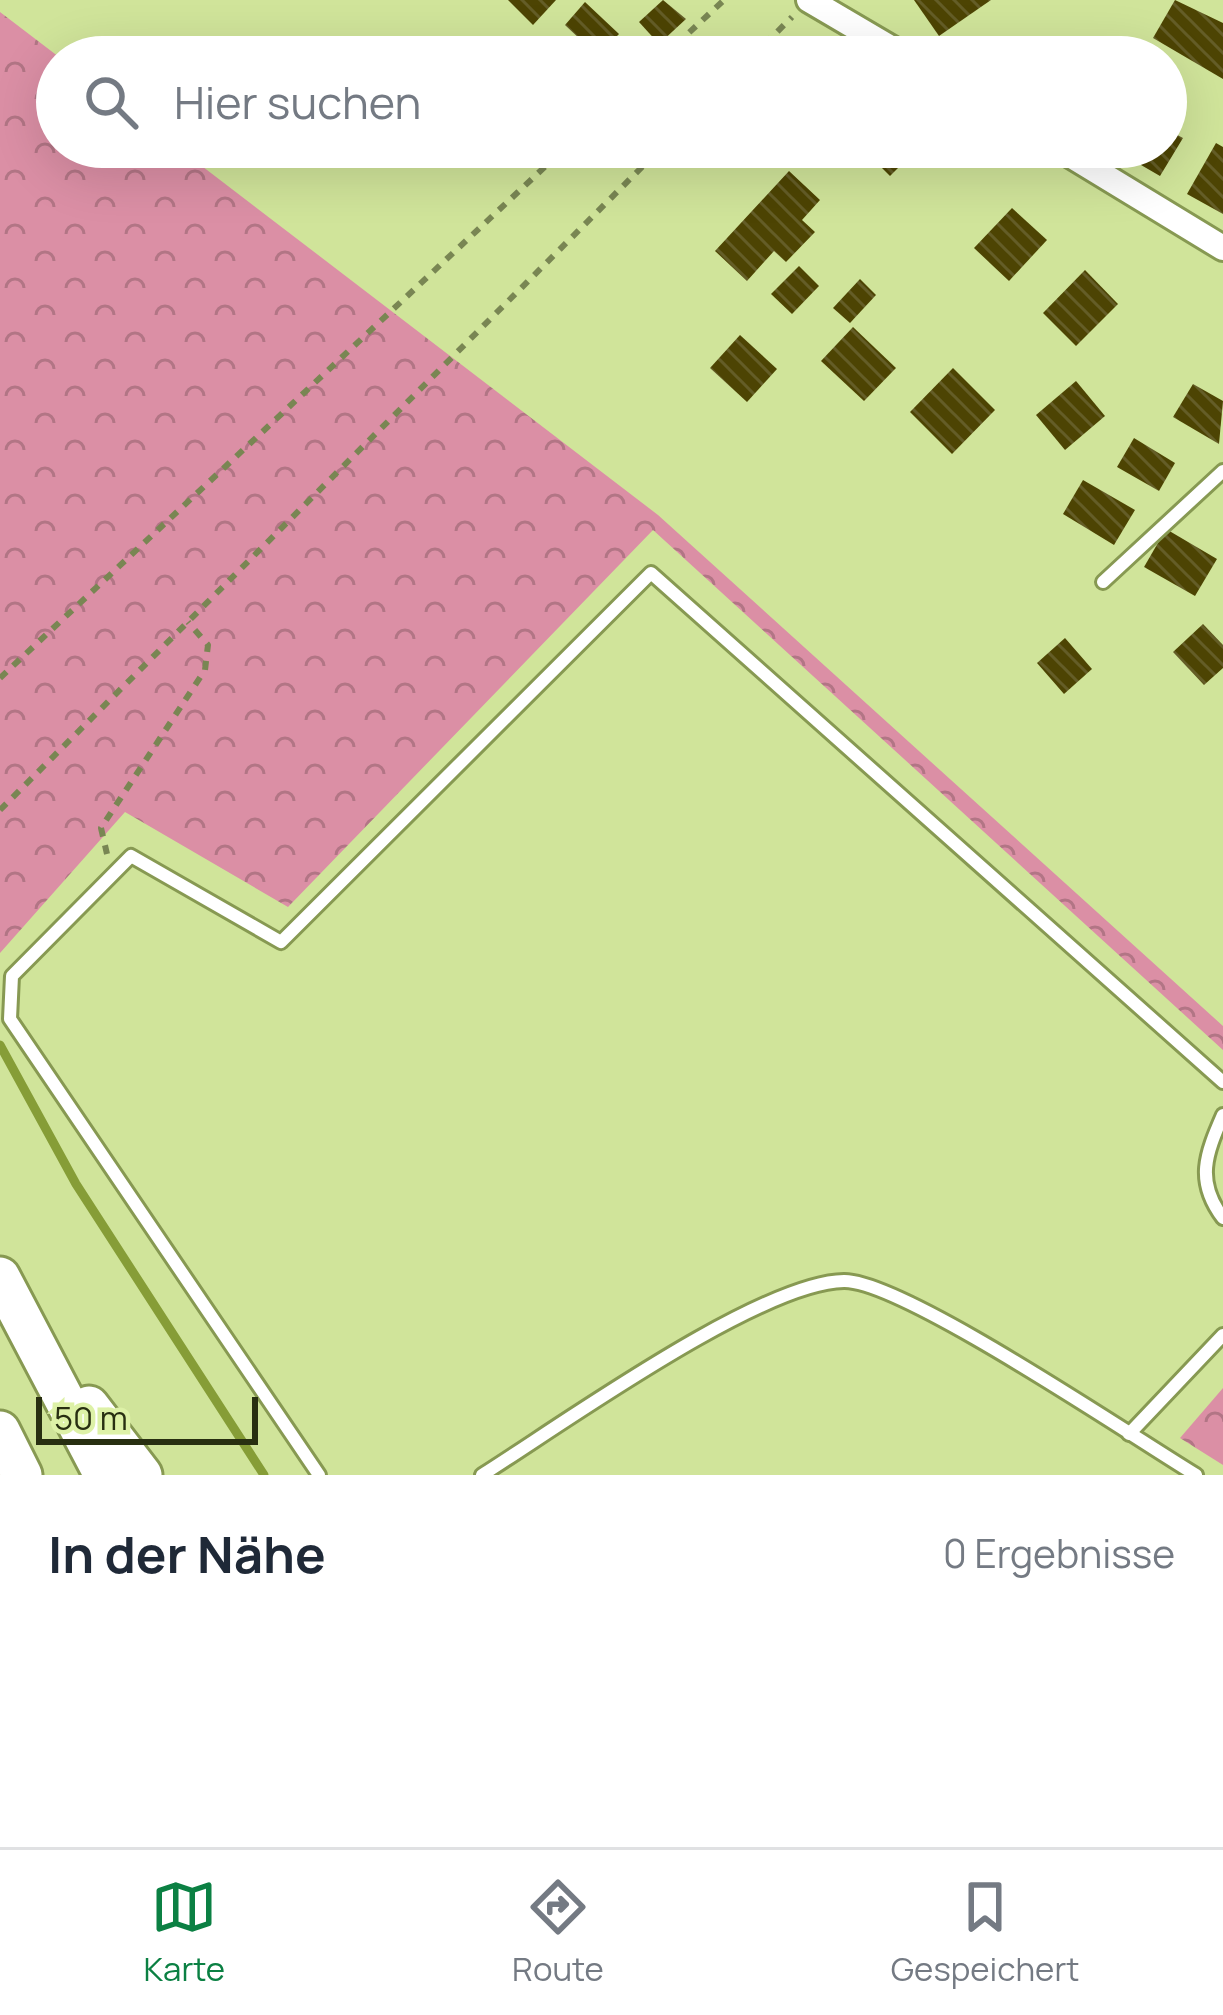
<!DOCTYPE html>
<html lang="de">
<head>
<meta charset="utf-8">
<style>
  body { margin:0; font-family:Manrope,sans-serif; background:#f2f2f3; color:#1f2937 }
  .scale { position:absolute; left:36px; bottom:30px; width:222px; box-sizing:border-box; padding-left:12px; border:6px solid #282f11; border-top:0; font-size:33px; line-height:42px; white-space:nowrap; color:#282f11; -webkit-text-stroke:9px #ddf1a7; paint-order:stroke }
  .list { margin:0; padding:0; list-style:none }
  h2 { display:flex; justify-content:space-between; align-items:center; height:156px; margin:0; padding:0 48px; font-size:51px }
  h2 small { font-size:39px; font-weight:400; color:#747a83 }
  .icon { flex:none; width:66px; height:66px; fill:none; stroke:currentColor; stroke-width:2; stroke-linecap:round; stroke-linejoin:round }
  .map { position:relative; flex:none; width:1223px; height:1475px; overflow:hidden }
  .search { position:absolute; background:#fff; box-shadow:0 12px 48px #0002; left:36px; right:36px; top:36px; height:132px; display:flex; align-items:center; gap:30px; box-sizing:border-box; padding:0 42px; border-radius:66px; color:#747a83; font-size:45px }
  .sheet { height:372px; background:#fff }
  nav { display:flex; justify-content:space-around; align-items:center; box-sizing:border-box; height:168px; border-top:3px solid #e0e1e3; background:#fff; font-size:33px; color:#747a83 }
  nav a { display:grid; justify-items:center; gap:6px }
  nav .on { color:#0b8043 }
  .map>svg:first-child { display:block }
  .forest { fill:url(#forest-crowns) }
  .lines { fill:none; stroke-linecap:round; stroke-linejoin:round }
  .stream { stroke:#869d37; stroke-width:9 }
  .building { fill:url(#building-back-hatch) }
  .lane-casing { stroke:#879952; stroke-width:18 }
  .street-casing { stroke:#879952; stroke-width:30 }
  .primary-casing { stroke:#879952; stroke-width:45 }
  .path { stroke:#798653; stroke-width:6; stroke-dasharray:9 9; stroke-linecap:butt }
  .lane { stroke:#fff; stroke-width:12 }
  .street { stroke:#fff; stroke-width:24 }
  .primary { stroke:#fff; stroke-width:39 }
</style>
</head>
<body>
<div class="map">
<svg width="1223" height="1475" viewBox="0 0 1223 1475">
  <defs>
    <pattern id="forest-crowns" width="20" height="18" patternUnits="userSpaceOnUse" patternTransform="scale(3)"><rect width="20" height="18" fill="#db8fa5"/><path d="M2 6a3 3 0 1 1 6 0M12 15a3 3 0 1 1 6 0" fill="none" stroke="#b27585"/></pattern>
    <pattern id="building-back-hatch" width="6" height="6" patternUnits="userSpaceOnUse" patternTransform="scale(3)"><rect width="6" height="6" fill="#4d4403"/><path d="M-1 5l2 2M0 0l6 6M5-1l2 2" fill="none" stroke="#645d27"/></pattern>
  </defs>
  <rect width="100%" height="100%" fill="#d0e49a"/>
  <g class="forest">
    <polygon points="0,12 59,57 57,147 177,147 658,515 1223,1026 1223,1050 653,530 288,907 125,812 0,953"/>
    <polygon points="1223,1388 1223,1465 1180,1438"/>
  </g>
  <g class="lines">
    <polyline class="stream" points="0,1045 76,1184 264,1475"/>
  </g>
  <g class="building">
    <polygon points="508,0 556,0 533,25"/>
    <polygon points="663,0 686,19 659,44 639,22"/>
    <polygon points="914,0 991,0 939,36"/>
    <polygon points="1175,0 1223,23 1223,79 1153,38"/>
    <polygon points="585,2 619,34 598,56 565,25"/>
    <polygon points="1166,129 1183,138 1160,176 1110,147 1166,147"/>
    <polygon points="1216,143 1223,147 1223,214 1187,194"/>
    <polygon points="861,147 904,147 911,155 890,176"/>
    <polygon points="789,171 820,200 802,220 815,232 786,262 774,251 747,281 715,251"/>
    <polygon points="1012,208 1047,240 1009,281 974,248"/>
    <polygon points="799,266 819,286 792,314 771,294"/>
    <polygon points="1085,270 1118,304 1076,346 1043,313"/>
    <polygon points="860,279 876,295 850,323 833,308"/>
    <polygon points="853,327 896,368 864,401 821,361"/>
    <polygon points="740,335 777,369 747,402 710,368"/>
    <polygon points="953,368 995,410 952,454 910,412"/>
    <polygon points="1076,381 1105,416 1065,450 1036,415"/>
    <polygon points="1193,384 1223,401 1219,444 1173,417"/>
    <polygon points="1134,438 1175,463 1159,491 1117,467"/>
    <polygon points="1083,480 1135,510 1114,545 1063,514"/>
    <polygon points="1166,529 1217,559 1195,596 1144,567"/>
    <polygon points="1203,624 1223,645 1223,668 1204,685 1173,652"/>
    <polygon points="1065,638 1092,669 1064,694 1037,663"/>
  </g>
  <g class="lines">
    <defs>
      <g id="lane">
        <polyline points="1103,582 1223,471"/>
        <path d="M 1223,1115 C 1206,1154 1195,1181 1223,1218"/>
        <polyline points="1129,1434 1223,1335"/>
        <polyline points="319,1475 10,1019 12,976 131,856 281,942 651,573 1223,1082"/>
        <path d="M 482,1475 C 560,1426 760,1282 844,1281 C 902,1280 1133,1437 1196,1475"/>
      </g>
      <g id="street">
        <polyline points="809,0 906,57"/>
        <polyline points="1057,147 1223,248"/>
      </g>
      <g id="primary">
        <polyline points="0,1277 104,1475"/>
        <polyline points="89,1406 142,1475"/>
        <polyline points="0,1431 22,1475"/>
      </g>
    </defs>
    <use href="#lane" class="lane-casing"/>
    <use href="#street" class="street-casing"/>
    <use href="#primary" class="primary-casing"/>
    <g class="path">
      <polyline points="663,57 724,0"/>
      <polyline points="752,57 792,17"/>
      <polyline points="0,678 566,147"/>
      <polyline points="0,810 662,147"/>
      <polyline points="107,854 101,828 205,670 208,645 188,622"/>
    </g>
    <use href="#lane" class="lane"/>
    <use href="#street" class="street"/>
    <use href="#primary" class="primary"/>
  </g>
</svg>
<div class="scale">50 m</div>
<div class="search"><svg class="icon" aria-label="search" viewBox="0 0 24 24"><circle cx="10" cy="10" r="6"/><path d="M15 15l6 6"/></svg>Hier suchen</div>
</div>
<section class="sheet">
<h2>In der Nähe<small>0 Ergebnisse</small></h2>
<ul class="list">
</ul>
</section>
<nav>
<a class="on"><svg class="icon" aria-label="map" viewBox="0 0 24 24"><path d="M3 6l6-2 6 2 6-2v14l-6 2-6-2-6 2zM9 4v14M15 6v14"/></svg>Karte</a>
<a><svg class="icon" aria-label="directions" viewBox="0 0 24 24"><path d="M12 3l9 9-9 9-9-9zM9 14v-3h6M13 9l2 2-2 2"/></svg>Route</a>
<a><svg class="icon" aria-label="saved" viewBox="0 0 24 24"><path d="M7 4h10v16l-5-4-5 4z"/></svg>Gespeichert</a>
</nav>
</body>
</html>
